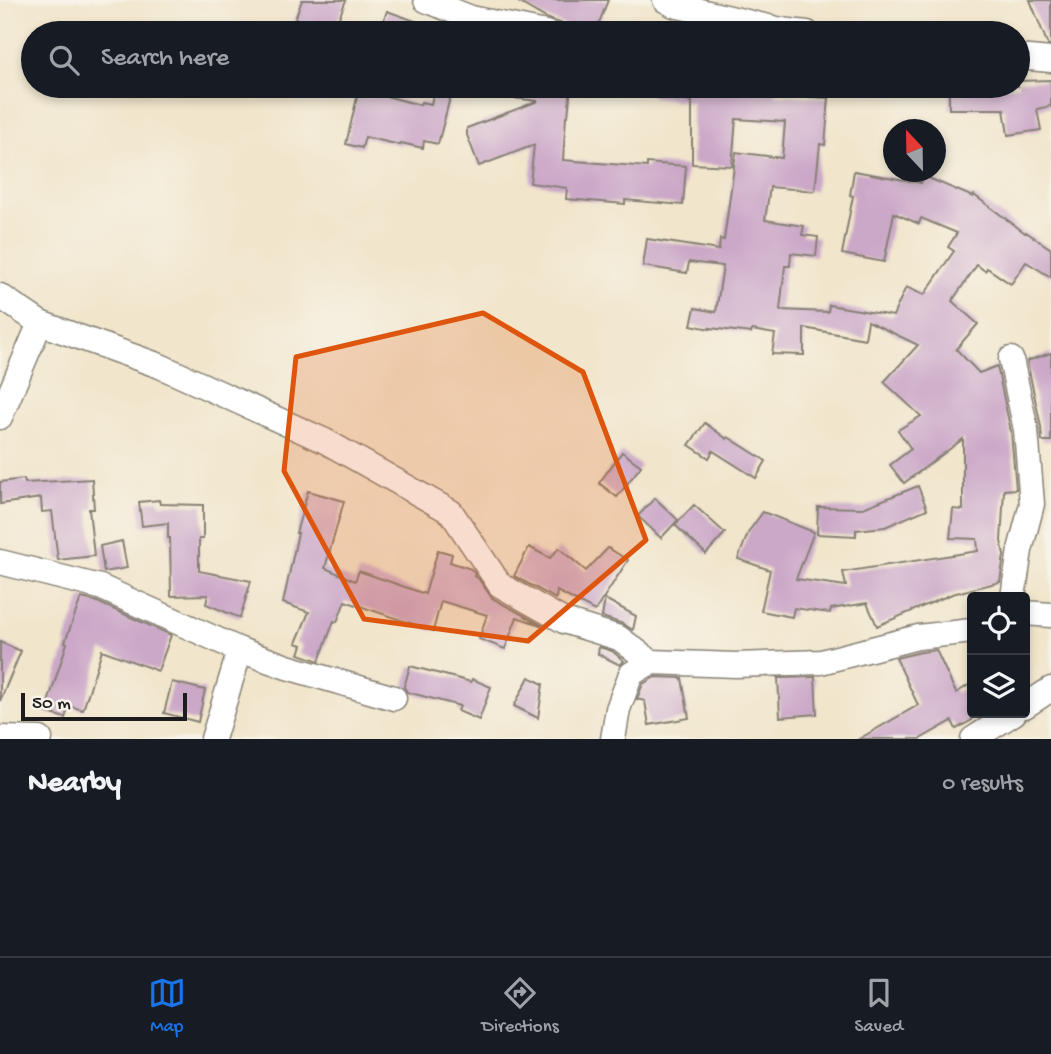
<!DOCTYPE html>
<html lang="en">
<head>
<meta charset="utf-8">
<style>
  body { margin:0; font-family:"Gochi Hand",sans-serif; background:#242831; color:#f1f3f6 }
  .controls { position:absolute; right:21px; bottom:21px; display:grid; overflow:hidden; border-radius:7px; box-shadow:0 4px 10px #0003 }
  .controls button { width:63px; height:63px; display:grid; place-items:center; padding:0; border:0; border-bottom:2px solid #363941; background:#171b24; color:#f1f3f6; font:35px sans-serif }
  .compass { position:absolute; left:883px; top:119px; width:63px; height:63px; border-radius:50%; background:#171b24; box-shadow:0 4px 10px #0003; rotate:338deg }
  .scale { position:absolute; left:21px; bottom:18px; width:166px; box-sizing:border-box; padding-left:7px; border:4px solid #1c1c1c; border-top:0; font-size:19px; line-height:24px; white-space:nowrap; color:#1c1c1c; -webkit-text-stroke:5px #f7f3e8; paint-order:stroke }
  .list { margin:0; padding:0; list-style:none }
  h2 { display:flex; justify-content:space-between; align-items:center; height:91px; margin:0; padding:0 28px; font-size:30px }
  h2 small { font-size:23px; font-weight:400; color:#9ea1a6 }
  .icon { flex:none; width:38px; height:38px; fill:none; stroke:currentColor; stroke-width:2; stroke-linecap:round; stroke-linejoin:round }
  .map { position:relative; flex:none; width:1051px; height:739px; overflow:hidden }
  .search { position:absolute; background:#171b24; box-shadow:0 4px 10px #0003; left:21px; right:21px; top:21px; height:77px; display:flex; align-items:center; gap:18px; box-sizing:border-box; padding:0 24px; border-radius:38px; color:#9ea1a6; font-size:26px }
  .sheet { height:217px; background:#171b24 }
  nav { display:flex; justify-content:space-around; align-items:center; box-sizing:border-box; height:98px; border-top:2px solid #363941; background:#171b24; font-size:19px; color:#9ea1a6 }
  nav a { display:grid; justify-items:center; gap:4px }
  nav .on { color:#1a73e8 }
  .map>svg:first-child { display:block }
  .building { fill:#cba7c8 }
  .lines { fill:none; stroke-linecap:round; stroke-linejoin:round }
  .minor-casing { stroke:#868074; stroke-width:27 }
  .minor { stroke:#fff; stroke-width:24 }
  .marked { fill:#de560d; fill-opacity:0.2; stroke:#de560d; stroke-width:5; stroke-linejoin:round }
</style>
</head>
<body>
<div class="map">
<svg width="1051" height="739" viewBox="0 0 1051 739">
  <rect width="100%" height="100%" fill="#f7f3e8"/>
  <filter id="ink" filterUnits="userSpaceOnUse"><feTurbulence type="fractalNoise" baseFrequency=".0143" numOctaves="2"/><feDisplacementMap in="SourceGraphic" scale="14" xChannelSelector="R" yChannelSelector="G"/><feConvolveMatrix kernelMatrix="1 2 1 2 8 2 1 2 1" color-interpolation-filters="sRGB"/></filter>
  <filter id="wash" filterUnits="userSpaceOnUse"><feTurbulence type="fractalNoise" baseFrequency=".00686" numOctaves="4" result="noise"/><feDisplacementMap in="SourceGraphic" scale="28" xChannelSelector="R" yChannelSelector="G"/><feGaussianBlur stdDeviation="1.57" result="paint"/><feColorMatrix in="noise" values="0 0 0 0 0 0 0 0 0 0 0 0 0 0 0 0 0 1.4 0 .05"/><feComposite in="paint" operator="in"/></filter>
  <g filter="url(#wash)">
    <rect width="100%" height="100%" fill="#f1e5cb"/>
    <g id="blocks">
      <g class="building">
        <polygon points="302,0 346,0 333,33 290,33"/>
        <polygon points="515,0 608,0 595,33 588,33 546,18"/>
        <polygon points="1030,0 1051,0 1051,45 1048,45"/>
        <polygon points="387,11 443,31 443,33 379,33"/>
        <polygon points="1051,80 1051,106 1037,109 1041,130 1008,135 1004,109 949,109 949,86 1018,86 1018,81"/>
        <polygon points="435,86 453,86 438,144 424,141 423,148 401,143 400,145 365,137 362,148 346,144 359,89 420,105 421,102 431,104"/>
        <polygon points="505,86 571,86 568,116 566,116 563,160 647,167 647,163 686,166 683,205 625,200 625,204 566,199 567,188 530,183 534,145 479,166 467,135 467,128 538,101 505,97"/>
        <polygon points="653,86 776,86 776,95 829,98 825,145 820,144 815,191 770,187 765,220 804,226 802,235 818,237 816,256 791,253 790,266 785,266 780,310 828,312 829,305 893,316 906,287 924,295 954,251 948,247 957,233 921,218 919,224 894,213 884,262 842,254 853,196 850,195 854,171 921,183 924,176 973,197 974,195 1025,233 1026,232 1051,249 1051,277 1026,262 1011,284 987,268 985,271 977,265 952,301 978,324 956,349 979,373 997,366 1011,432 1016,489 1004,490 1001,541 1004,555 1000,582 952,594 877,626 867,603 831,609 830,613 794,608 792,617 761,611 770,570 738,559 749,531 763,512 814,532 796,579 846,586 843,572 978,551 977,539 950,538 953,509 963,510 963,439 904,483 890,465 911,449 898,430 921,416 884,382 918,345 868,321 865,339 804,328 804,355 772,354 775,334 752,330 751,333 710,328 710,329 691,325 695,308 716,312 723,266 689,262 687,273 643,266 647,239 719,250 720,239 724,240 736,152 782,158 785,122 736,119 732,166 692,164 692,102 652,97"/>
        <polygon points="1051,353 1051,441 1042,441 1041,427 1027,361"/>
        <polygon points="705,423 727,439 728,437 766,461 756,478 713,451 709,458 689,445"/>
        <polygon points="622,452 641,466 617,497 599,483"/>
        <polygon points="24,479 25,483 92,479 94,509 89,509 94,556 58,560 52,511 42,512 41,498 0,504 0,482"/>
        <polygon points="918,486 927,509 885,527 856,530 856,536 817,534 818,507 863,508"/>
        <polygon points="308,491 344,501 325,568 355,581 359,571 425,594 438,550 452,554 450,562 471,569 475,574 474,576 478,578 492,598 543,626 517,617 505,649 479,639 487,615 441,601 433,631 345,601 337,622 334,621 319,661 299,654 302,645 296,643 309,612 283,603 298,533 296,533"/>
        <polygon points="655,498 678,520 661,538 638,516"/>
        <polygon points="159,500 160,504 203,505 203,539 199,539 199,571 251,581 240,618 206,604 208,595 171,596 170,538 168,538 168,523 142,526 139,502"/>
        <polygon points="694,505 725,533 706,554 675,525"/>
        <polygon points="122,541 127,568 104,572 100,546"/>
        <polygon points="529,547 550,558 559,548 586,571 608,548 628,560 595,611 557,591 556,599 514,576"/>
        <polygon points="81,598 95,601 171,635 158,671 102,650 83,710 69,706 65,718 45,712 67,643 65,642"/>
        <polygon points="605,599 636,616 633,630 623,624 602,617"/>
        <polygon points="0,642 21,651 0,701"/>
        <polygon points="599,647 612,651 624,661 620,665 598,654"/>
        <polygon points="936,650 956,693 972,683 972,720 956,729 952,721 920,739 859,739 918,705 896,658 921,652"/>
        <polygon points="410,666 471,682 472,679 491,687 479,720 458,711 460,706 407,692 404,687"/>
        <polygon points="529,677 543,684 538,718 514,706"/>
        <polygon points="655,677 682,678 689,718 649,725 645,701 637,699 643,684"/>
        <polygon points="815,677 817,714 780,717 778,678"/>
        <polygon points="172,682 205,690 198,722 164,713"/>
      </g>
    </g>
  </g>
  <g filter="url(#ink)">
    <use href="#blocks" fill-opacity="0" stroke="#868074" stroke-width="2"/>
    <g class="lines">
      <defs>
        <g id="minor">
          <polyline points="426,0 471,18 546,33"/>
          <polyline points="665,0 674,5 781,30"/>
          <polyline points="770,33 781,30 807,33"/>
          <polyline points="1018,57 1051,60"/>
          <polyline points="0,296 40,323 160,366 325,441 451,512 500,585 564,621 619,638 651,662"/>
          <polyline points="1011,359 1026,430 1032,504 1020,550 1013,597"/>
          <polyline points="0,417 40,323"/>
          <polyline points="0,562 100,587 240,650"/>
          <polyline points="1025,613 1051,615"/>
          <polyline points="1025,706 1051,689"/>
          <polyline points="0,738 40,739"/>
          <polyline points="213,739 240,650 287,667 394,698"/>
          <polyline points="613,739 618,709 631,674 651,662 736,665 821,662 918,637 972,631"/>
          <polyline points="973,739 1014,713"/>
        </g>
      </defs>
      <use href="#minor" class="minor-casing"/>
      <use href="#minor" class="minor"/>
    </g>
  </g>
  <path class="marked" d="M 483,313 L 583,372 L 646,540 L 528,641 L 364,619 L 284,471 L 296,357 Z"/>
</svg>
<div class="controls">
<button><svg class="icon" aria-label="locate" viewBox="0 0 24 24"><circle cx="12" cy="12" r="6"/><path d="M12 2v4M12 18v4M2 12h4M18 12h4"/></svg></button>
<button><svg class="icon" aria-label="layers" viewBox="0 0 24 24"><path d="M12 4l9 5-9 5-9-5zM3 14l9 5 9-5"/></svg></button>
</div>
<svg class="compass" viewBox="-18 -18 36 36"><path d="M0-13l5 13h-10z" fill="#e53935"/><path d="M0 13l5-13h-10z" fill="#9ea1a6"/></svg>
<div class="scale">50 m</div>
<div class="search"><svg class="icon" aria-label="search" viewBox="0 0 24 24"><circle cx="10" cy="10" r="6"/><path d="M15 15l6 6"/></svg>Search here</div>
</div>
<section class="sheet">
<h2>Nearby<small>0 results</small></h2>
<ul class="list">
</ul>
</section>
<nav>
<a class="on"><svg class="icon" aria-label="map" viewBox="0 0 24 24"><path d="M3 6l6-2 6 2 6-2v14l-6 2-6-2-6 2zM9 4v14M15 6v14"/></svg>Map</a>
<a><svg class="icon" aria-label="directions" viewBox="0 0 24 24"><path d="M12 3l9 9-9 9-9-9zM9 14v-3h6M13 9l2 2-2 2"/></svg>Directions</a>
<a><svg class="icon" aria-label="saved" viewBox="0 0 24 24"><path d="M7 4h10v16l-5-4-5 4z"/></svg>Saved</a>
</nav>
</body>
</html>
